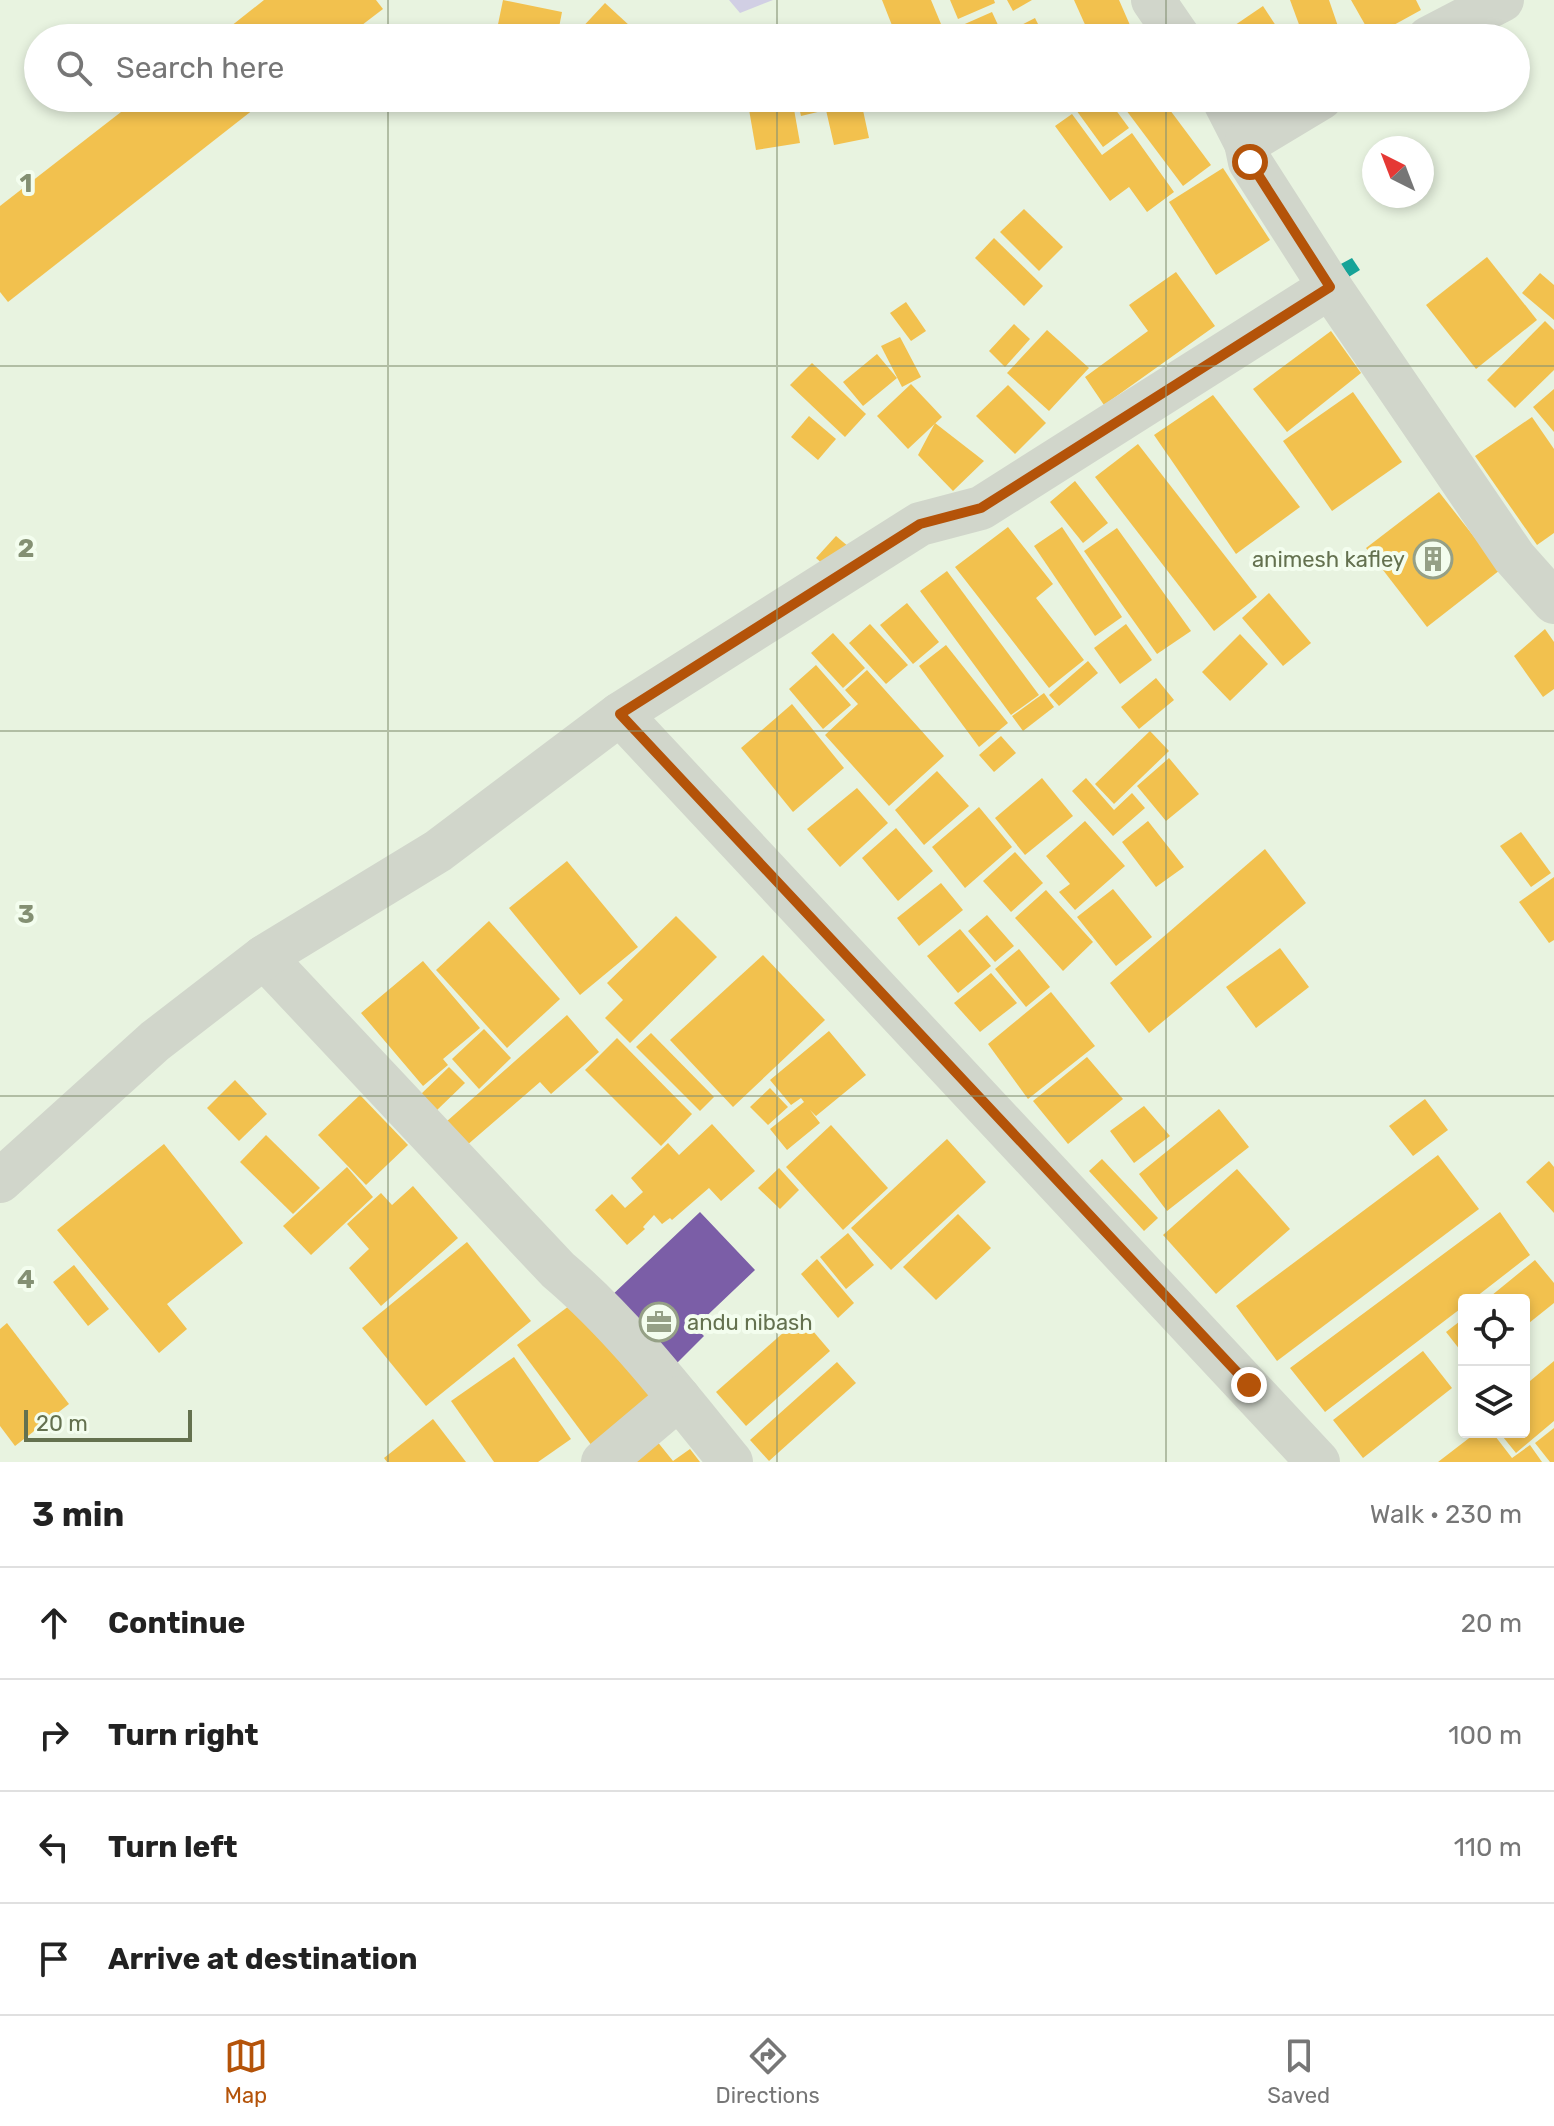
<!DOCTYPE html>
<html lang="en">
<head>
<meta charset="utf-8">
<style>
  body { margin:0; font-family:Rubik,sans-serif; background:#f6f6f6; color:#222 }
  .controls { position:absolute; right:24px; bottom:24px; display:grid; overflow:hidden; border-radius:8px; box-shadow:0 4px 12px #0003 }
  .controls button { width:72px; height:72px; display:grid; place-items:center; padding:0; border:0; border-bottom:2px solid #e0e0e0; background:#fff; color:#222; font:40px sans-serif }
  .compass { position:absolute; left:1362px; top:136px; width:72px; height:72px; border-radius:50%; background:#fff; box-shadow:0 4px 12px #0003; rotate:318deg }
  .scale { position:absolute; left:24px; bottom:20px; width:168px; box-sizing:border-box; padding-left:8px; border:4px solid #64714f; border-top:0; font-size:22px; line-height:28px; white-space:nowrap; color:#64714f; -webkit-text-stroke:6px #f3fdee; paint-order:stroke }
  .stop { position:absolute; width:24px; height:24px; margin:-18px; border:6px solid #b45309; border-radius:50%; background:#fff }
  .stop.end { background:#b45309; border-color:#fff; box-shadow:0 2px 8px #0008 }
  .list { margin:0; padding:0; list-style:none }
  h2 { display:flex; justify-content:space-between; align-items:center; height:104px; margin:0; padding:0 32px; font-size:34px }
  h2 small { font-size:26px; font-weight:400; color:#767676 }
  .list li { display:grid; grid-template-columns:52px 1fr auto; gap:24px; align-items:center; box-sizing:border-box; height:112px; padding:0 32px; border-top:2px solid #e0e0e0 }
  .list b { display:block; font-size:30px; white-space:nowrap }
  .list em { font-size:26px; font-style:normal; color:#767676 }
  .icon { flex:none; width:44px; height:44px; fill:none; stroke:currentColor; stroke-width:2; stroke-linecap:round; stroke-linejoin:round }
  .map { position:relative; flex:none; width:1554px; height:1462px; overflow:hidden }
  .search { position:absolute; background:#fff; box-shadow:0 4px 12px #0003; left:24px; right:24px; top:24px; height:88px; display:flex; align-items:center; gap:20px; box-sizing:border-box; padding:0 28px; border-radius:44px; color:#767676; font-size:30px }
  .sheet { height:552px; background:#fff }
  nav { display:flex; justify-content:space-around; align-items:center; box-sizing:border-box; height:112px; border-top:2px solid #e0e0e0; background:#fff; font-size:22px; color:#767676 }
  nav a { display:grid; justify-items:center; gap:4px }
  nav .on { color:#b45309 }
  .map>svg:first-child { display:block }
  .residential { fill:#e8f3e0; fill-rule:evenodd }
  .water { fill:#d1cfe4 }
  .homes { fill:#f2c14e }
  .offices { fill:#7b5ea7 }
  .public { fill:#17a398 }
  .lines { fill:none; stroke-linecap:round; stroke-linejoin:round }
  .street { stroke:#d1d6cb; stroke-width:44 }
  .route { stroke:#b45309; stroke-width:10 }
  .grid { fill:none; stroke:#849073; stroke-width:2; stroke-opacity:0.55 }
  .labels { text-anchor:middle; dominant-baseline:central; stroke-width:8; stroke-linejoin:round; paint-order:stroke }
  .poi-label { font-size:22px; fill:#64714f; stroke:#f3fdee; text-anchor:end }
  .grid-label { font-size:26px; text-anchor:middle; font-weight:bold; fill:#849073; stroke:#f3fdee; stroke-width:8; stroke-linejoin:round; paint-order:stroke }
</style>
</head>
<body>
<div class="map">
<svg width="1554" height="1462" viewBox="0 0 1554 1462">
  <rect width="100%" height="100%" fill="#eff6ec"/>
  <path class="residential" d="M 0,0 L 1554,0 L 1554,1462 L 0,1462 ZM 38,38 L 1516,38 L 1516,98 L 38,98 ZM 1374,148 L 1422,148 L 1422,196 L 1374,196 ZM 1464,1300 L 1524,1300 L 1524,1432 L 1464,1432 Z"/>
  <polygon class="water" points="729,0 773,0 740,13"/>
  <g class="homes">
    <polygon points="264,0 376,0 383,9 345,38 216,38"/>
    <polygon points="503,0 562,12 557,38 518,38 496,34"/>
    <polygon points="882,0 931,0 941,24 907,38 897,38"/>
    <polygon points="950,0 994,0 995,3 958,19"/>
    <polygon points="1007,0 1032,0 1013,11"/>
    <polygon points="1074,0 1119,0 1133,32 1120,38 1091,38"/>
    <polygon points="1290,0 1329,0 1342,38 1304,38"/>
    <polygon points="1351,0 1416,0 1421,10 1372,37"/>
    <polygon points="605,3 643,38 584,38 578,32"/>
    <polygon points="1263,6 1284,38 1216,38"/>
    <polygon points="992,12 1004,38 933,38"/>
    <polygon points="1035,18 1045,38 1011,38 1008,32"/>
    <polygon points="139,98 268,98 8,302 0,292 0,206"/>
    <polygon points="747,98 792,98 800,143 756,150"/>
    <polygon points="797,98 871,98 861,101 869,138 834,145 826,110 801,116"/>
    <polygon points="1078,98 1107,98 1129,128 1103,147 1071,103"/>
    <polygon points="1117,98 1161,98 1211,165 1183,186"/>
    <polygon points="1251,98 1272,98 1258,108"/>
    <polygon points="1072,114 1102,155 1132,133 1174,192 1147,212 1129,187 1110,201 1055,126"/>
    <polygon points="1223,168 1270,240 1216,275 1169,202"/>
    <polygon points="1024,209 1063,247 1039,271 1000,232"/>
    <polygon points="994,238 1043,286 1024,306 975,258"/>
    <polygon points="1487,257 1537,320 1476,369 1426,305"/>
    <polygon points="1176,272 1215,326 1104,405 1085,377 1148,331 1129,305"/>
    <polygon points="1540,273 1554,285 1554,320 1522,293"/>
    <polygon points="906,302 926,331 911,341 890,313"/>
    <polygon points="1545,321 1554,330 1554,370 1515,408 1487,380"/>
    <polygon points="1014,324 1030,339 1005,367 989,351"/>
    <polygon points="1047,330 1089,368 1049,411 1007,373"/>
    <polygon points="1331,331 1361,373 1287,432 1253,389"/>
    <polygon points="900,337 921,377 902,387 881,346"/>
    <polygon points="877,354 897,378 863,406 843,382"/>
    <polygon points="812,363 866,414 845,437 790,385"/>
    <polygon points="911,384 942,417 908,449 877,416"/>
    <polygon points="1008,385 1046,423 1015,454 976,416"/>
    <polygon points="1554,389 1554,432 1533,407"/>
    <polygon points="1353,392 1402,462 1332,511 1283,441"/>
    <polygon points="1213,395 1300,507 1236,554 1154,435"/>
    <polygon points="809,416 836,439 818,460 791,437"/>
    <polygon points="1532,417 1554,449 1554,533 1537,545 1475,456"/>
    <polygon points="935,423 984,461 953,491 918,455"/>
    <polygon points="1138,444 1257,597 1214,631 1095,477"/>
    <polygon points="1075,481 1108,523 1083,543 1050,502"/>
    <polygon points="1439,492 1500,570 1427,627 1366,548"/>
    <polygon points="1008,527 1053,584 1036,598 1084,660 1049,688 955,567"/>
    <polygon points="1062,527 1122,617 1095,636 1034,546"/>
    <polygon points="1117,528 1191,631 1157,654 1084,551"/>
    <polygon points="836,536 856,553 836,576 816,558"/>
    <polygon points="947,571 1039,695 1011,715 920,591"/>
    <polygon points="1269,593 1311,643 1283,666 1242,618"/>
    <polygon points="907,603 939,642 913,664 880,625"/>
    <polygon points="870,624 908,665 886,684 849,643"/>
    <polygon points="1126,624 1152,660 1120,684 1094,648"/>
    <polygon points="1545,629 1554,642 1554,689 1543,697 1514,656"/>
    <polygon points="833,633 865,668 843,688 811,653"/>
    <polygon points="1240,634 1268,664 1230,701 1202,672"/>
    <polygon points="946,645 1008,723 979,747 919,666"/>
    <polygon points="1088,661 1098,673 1059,706 1049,695"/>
    <polygon points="816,665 851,705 823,729 789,689"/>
    <polygon points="867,670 944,756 889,806 825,735 858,704 845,690"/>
    <polygon points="1156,678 1174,700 1139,729 1121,707"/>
    <polygon points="1044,693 1054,707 1023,731 1012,716"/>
    <polygon points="792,704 844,768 793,812 741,748"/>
    <polygon points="1150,731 1169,751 1114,804 1095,784"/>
    <polygon points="1001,736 1016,753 994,772 979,755"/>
    <polygon points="1169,758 1199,794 1166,821 1137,786"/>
    <polygon points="937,771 969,806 924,845 895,810"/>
    <polygon points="1042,778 1073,816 1025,855 995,818"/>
    <polygon points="1086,778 1114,810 1132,793 1145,808 1113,836 1072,791"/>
    <polygon points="857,788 888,823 840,867 807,829"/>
    <polygon points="979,807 1012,847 965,888 932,847"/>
    <polygon points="1085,821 1125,866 1075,910 1059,892 1070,884 1046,856"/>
    <polygon points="1148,821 1184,867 1156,887 1122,842"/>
    <polygon points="896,828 933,871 898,901 862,858"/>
    <polygon points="1521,832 1551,873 1531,887 1500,846"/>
    <polygon points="1265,849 1306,903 1149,1033 1110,983"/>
    <polygon points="1015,852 1043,883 1011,912 983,881"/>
    <polygon points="567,861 638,947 580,995 509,908"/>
    <polygon points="1554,877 1554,940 1549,943 1519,902"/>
    <polygon points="941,883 963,910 919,946 897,918"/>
    <polygon points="1113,889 1152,937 1116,966 1077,917"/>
    <polygon points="1046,890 1093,942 1063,971 1015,918"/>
    <polygon points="987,915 1014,946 995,962 968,931"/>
    <polygon points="676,916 717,957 630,1043 605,1018 623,1000 607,983"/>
    <polygon points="489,921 560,999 507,1048 436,970"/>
    <polygon points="960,929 991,966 958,993 927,956"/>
    <polygon points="1280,948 1309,987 1256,1028 1226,987"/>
    <polygon points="1019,949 1050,987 1026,1007 995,969"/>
    <polygon points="763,955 825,1020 733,1107 670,1040"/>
    <polygon points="423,961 480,1028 443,1059 448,1065 423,1086 361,1013"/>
    <polygon points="991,973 1017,1003 980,1032 954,1003"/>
    <polygon points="1051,992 1095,1046 1028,1099 988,1044"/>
    <polygon points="567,1015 599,1052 551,1094 540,1082 466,1146 446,1122"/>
    <polygon points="484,1029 511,1058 479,1089 452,1059"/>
    <polygon points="829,1031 866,1075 816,1116 810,1110 820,1123 787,1150 770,1129 804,1102 801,1098 791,1105 770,1080"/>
    <polygon points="651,1033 714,1097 700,1111 636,1047"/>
    <polygon points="617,1038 692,1114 661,1146 585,1070"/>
    <polygon points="1087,1057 1123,1099 1068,1144 1033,1101"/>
    <polygon points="449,1067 465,1083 436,1111 420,1095"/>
    <polygon points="235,1080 267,1114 239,1141 207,1108"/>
    <polygon points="770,1088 788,1107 768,1125 750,1107"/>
    <polygon points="360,1095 408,1145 366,1185 318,1135"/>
    <polygon points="1425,1099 1448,1130 1413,1156 1389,1126"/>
    <polygon points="1144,1106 1170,1136 1134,1163 1110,1131"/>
    <polygon points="1219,1109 1249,1147 1167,1211 1139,1174"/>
    <polygon points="712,1124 755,1171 721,1201 709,1188 672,1220 670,1218 662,1224 654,1215 643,1227 645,1229 627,1245 595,1210 612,1194 625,1208 643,1192 631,1178 668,1143 679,1155"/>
    <polygon points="831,1125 888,1188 843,1230 786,1167"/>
    <polygon points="266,1135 320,1188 293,1214 240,1162"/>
    <polygon points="947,1139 986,1182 891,1270 851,1228"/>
    <polygon points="164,1144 243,1243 167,1304 187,1329 159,1353 57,1230"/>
    <polygon points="1438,1155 1479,1209 1277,1361 1236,1306"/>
    <polygon points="1102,1159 1158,1218 1144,1231 1089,1171"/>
    <polygon points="1549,1161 1554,1167 1554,1213 1526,1182"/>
    <polygon points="347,1167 373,1197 311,1255 283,1226"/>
    <polygon points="779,1168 799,1190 780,1209 758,1188"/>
    <polygon points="1237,1169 1290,1229 1216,1294 1163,1235"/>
    <polygon points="413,1186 458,1238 381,1306 349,1268 369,1249 347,1224 381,1193 392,1205"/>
    <polygon points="1500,1212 1530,1255 1472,1300 1464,1300 1464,1306 1325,1412 1290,1368"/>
    <polygon points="958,1214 991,1248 936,1300 903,1267"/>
    <polygon points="848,1233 874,1265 846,1289 820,1257"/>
    <polygon points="467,1242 531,1321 426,1406 362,1328"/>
    <polygon points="817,1259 854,1303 838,1318 801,1274"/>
    <polygon points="1535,1260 1554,1283 1554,1303 1524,1327 1524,1300 1486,1300"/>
    <polygon points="74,1265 109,1309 88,1326 53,1282"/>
    <polygon points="581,1297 656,1397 592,1446 517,1345"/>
    <polygon points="801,1317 830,1351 746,1426 716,1392"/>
    <polygon points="1464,1318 1464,1355 1446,1332"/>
    <polygon points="7,1323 69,1404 15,1446 0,1426 0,1329"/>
    <polygon points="1423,1351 1452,1388 1363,1458 1333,1420"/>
    <polygon points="514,1357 571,1439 538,1462 494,1462 451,1401"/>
    <polygon points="1554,1361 1554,1421 1516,1453 1499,1432 1524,1432 1524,1386"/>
    <polygon points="837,1362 856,1383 769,1461 750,1440"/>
    <polygon points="433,1419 466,1462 387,1462 384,1458"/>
    <polygon points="1554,1428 1554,1462 1550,1462 1535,1443"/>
    <polygon points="1477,1432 1492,1432 1512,1458 1530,1445 1542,1462 1438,1462"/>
    <polygon points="656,1440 673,1461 690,1449 700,1462 628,1462"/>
  </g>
  <polygon class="offices" points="700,1212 755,1270 695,1327 704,1336 674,1366 609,1298"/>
  <polygon class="public" points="1352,258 1360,270 1347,278 1339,265"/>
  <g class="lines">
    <g class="street">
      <polyline points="1153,0 1179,38"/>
      <polyline points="1429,38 1502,0"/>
      <polyline points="1223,98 1246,143"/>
      <polyline points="1330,287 1514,557 1554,602"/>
      <polyline points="620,714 1318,1462"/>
      <path d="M 264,957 L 558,1270 C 623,1325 677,1396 731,1462"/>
      <polyline points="0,1181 155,1041 264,957 438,851 620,714 920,524 981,508 1330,287 1250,162 1246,143 1321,98"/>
      <polyline points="603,1462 679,1398"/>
    </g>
  </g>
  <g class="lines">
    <polyline class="route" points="1249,1385 620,714 920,524 981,508 1330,287 1250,162"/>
  </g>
  <path class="grid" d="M 388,0 L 388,38M 777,0 L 777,38M 1166,0 L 1166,38M 388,98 L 388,1462M 777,98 L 777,1462M 1166,98 L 1166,1462M 0,366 L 1554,366M 0,731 L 1554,731M 0,1096 L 1554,1096"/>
  <defs>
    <symbol id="building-ring" viewBox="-11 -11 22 22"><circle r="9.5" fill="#f3fdee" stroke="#95a086" stroke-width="1.5"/><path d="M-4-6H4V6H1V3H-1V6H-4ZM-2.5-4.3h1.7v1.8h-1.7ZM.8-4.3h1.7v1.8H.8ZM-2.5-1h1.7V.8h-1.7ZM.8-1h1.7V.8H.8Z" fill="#95a086"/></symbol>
    <symbol id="office-ring" viewBox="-11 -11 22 22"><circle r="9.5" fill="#f3fdee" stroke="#95a086" stroke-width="1.5"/><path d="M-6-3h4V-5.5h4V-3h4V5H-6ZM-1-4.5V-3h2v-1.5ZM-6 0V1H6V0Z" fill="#95a086"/></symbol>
  </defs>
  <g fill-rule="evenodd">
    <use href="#building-ring" x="1411" y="537" width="44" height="44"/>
    <use href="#office-ring" x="637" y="1300" width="44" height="44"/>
  </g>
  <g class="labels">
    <g class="poi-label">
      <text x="1405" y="559">animesh kafley</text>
      <text x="687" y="1322" text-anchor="start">andu nibash</text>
    </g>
  </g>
  <g class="grid-label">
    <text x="26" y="192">1</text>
    <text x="26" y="557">2</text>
    <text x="26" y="923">3</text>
    <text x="26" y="1288">4</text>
  </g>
</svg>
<div class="controls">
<button><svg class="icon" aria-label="locate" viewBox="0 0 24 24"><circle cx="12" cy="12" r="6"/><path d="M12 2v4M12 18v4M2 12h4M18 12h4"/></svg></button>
<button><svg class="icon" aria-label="layers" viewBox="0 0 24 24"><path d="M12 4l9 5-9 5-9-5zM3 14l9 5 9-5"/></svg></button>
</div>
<svg class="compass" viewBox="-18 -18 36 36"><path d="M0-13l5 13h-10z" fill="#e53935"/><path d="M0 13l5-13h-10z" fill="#767676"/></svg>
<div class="scale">20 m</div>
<div class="stop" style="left:1250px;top:162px"></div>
<div class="stop end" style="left:1249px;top:1385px"></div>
<div class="search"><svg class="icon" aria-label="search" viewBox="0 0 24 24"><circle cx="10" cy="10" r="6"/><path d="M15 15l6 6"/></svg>Search here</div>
</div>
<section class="sheet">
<h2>3 min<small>Walk · 230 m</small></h2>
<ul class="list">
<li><svg class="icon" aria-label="ahead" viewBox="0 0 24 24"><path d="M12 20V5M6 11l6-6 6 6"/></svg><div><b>Continue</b></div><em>20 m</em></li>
<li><svg class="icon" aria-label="right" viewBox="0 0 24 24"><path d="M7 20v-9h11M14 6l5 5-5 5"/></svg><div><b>Turn right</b></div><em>100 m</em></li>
<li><svg class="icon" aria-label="left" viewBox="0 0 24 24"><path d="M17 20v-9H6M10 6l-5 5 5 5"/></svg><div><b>Turn left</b></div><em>110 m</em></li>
<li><svg class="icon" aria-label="arrive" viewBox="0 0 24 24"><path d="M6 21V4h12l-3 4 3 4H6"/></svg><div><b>Arrive at destination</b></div></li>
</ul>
</section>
<nav>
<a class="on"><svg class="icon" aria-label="map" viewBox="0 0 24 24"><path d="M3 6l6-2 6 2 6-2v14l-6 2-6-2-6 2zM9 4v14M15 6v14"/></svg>Map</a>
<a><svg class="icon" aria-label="directions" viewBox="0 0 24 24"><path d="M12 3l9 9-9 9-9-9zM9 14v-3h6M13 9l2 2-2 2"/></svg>Directions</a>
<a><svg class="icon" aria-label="saved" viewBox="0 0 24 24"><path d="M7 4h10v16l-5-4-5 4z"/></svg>Saved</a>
</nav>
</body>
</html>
